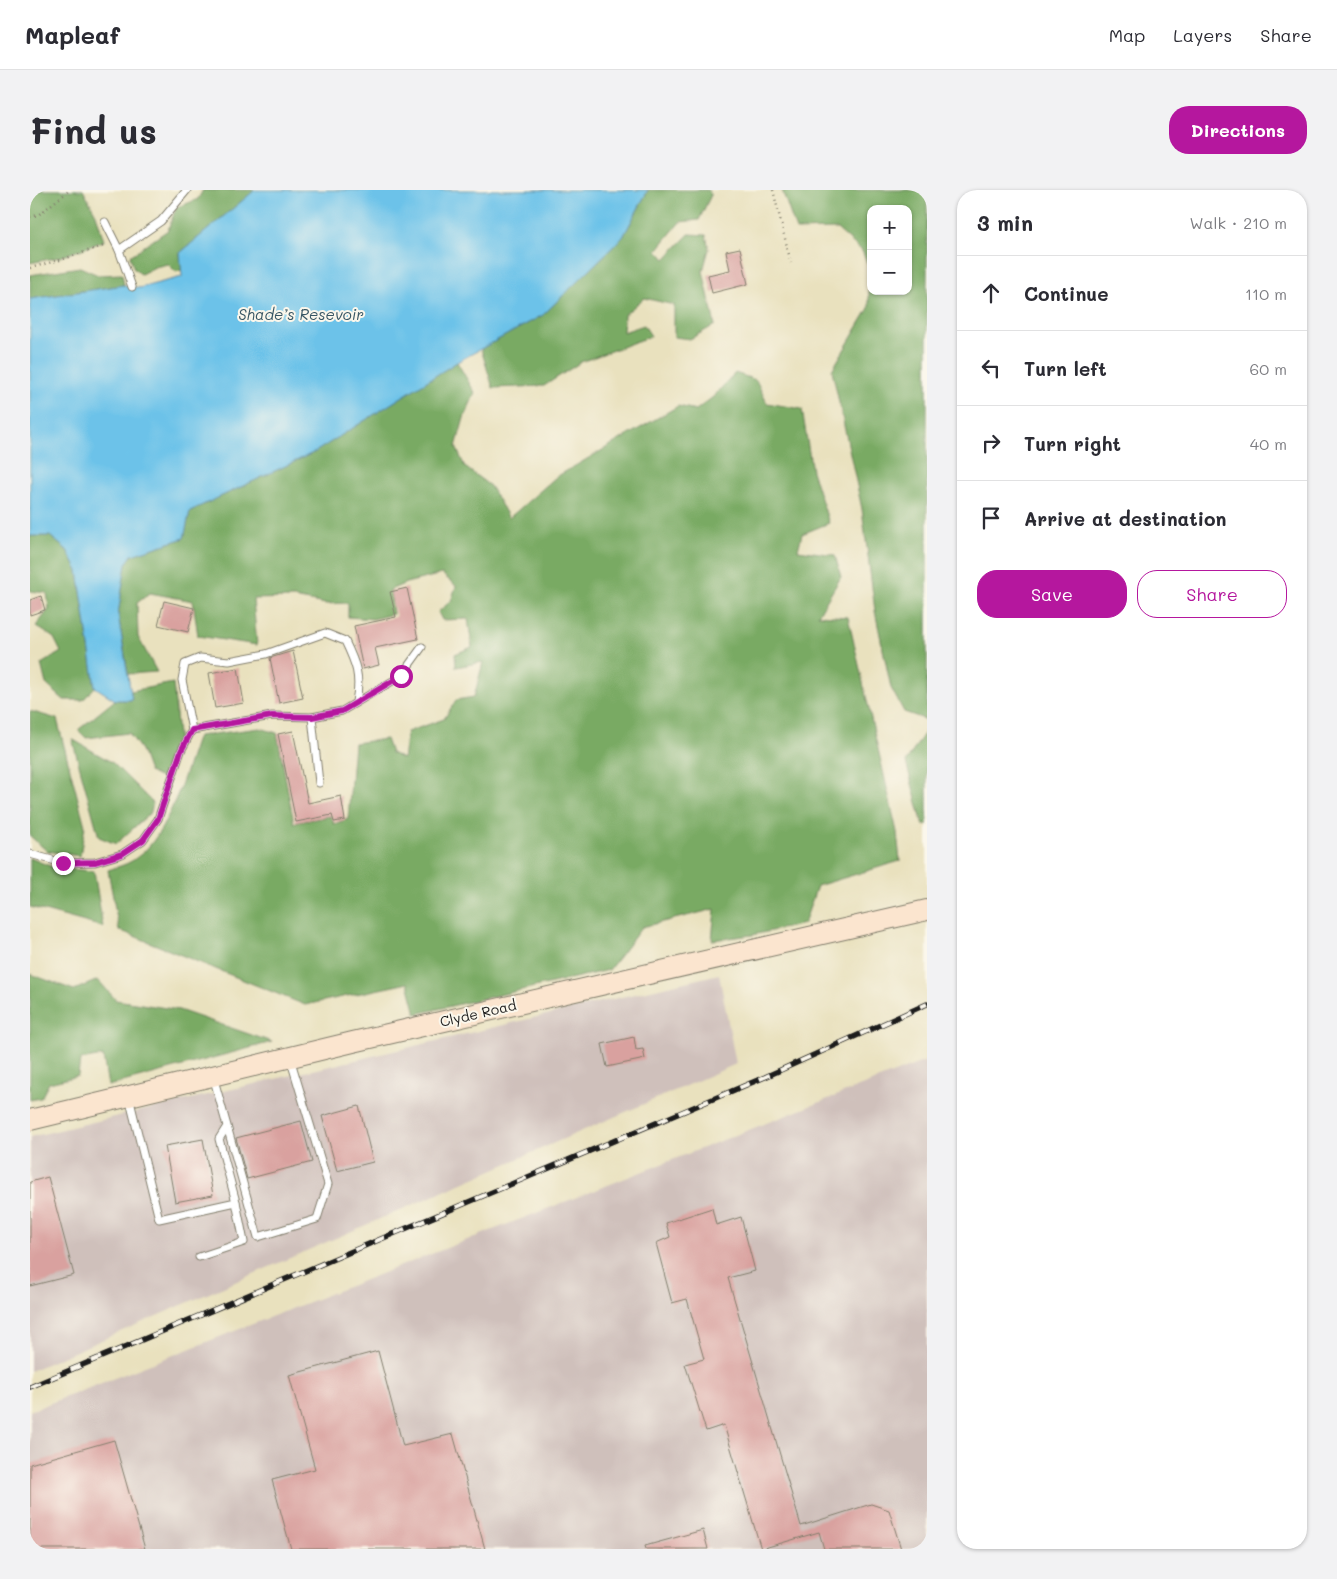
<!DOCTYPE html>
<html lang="en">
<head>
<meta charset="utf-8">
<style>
  body { margin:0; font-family:Mali,sans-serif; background:#f2f2f3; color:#2b2b33 }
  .controls { position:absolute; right:15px; top:15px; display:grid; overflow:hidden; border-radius:10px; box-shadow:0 1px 4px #0004 }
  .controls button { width:45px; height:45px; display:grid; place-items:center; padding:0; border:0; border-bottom:1px solid #e1e1e2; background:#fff; color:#2b2b33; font:25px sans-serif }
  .stop { position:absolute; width:15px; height:15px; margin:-11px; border:4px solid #b5179e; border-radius:50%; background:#fff }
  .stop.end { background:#b5179e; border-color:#fff; box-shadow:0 1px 5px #0008 }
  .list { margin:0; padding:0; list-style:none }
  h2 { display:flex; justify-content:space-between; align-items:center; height:65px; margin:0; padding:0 20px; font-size:21px }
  h2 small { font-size:16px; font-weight:400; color:#7c7c81 }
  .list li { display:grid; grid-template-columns:32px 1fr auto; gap:15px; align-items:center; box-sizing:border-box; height:75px; padding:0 20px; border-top:1px solid #e1e1e2 }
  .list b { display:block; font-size:19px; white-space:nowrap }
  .list em { font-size:16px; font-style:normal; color:#7c7c81 }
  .actions { display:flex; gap:10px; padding:15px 20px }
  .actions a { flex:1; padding:11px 0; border:1px solid #b5179e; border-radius:20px; text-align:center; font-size:18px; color:#b5179e }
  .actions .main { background:#b5179e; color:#fff }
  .icon { flex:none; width:28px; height:28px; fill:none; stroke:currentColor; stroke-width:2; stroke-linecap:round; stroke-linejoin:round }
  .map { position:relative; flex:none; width:897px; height:1359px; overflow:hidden; border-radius:20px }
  header { display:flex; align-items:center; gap:30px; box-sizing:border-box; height:70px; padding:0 25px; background:#fff; border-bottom:1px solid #e1e1e2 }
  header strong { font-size:24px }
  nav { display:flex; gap:28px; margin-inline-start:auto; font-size:18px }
  .intro { display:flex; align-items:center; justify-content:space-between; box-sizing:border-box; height:120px; padding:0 30px }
  h1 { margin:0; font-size:35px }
  .button { padding:12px 22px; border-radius:20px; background:#b5179e; color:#fff; font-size:18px; font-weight:700 }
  main { display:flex; gap:30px; padding:0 30px }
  aside { flex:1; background:#fff; border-radius:20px; box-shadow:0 1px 4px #0004 }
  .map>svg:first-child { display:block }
  .industrial { fill:#cfc0bb }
  .forest { fill:#79aa64; stroke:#4a6340; fill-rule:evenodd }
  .water { fill:#6cc2e9; stroke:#446f82 }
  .building { fill:#d9a19f }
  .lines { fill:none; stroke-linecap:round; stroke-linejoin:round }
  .service-casing { stroke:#827e6d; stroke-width:9 }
  .secondary-casing { stroke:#827e6d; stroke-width:22 }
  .path { stroke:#827e6d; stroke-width:2.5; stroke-dasharray:1 4; stroke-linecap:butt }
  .service { stroke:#fff; stroke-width:7 }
  .secondary { stroke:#fbe5cf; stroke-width:20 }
  .rail-casing { stroke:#1c1c1c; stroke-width:5.5 }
  .rail { stroke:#fbf7ec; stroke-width:4; stroke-dasharray:11; stroke-linecap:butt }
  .route { stroke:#b5179e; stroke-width:6 }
  .labels { text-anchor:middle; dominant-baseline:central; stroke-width:4; stroke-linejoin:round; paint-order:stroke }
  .street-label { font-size:14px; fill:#1c1c1c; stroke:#fbf7ec }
  .water-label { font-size:15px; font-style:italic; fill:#385664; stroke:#fbf7ec }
</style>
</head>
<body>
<header>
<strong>Mapleaf</strong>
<nav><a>Map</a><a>Layers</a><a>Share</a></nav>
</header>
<div class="intro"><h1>Find us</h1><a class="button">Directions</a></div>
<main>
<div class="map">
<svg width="897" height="1359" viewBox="0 0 897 1359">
  <rect width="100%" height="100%" fill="#fbf7ec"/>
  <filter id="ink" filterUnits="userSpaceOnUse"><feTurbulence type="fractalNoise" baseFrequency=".02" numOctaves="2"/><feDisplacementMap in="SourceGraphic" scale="10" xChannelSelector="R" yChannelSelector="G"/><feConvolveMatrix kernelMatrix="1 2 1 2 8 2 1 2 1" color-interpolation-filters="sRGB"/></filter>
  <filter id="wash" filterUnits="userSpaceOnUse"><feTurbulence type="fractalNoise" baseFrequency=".0096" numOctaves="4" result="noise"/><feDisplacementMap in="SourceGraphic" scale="20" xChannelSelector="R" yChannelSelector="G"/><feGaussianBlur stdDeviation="1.12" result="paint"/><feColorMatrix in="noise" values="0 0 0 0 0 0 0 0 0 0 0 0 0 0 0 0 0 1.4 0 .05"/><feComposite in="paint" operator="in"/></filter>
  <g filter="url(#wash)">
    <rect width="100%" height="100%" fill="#e9e1be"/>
    <g class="industrial">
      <polygon points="689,784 706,874 0,1181 0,947"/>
      <polygon points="895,871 897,877 897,1359 0,1359 0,1221"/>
    </g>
    <g class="forest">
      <polygon points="0,0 53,0 66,24 74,51 30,67 0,73"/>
      <polygon points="173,0 225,0 150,63 152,80 146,82 138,74 125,77 111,84 104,79 100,66 138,40 146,18 168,9"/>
      <polygon points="618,0 678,0 681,5 669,30 650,32 627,60 635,69 659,44 676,45 679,59 673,81 685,135 660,149 644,147 644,115 614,108 594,125 593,142 614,135 621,146 551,172 514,196 463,198 451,159 513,125 593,47"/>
      <path d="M 752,0 L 897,0 L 897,530 L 874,522 L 861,498 L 845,421 L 832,319 L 802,180 L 839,118 L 839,77 L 832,61 L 807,39 L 766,40 ZM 841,19 L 878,19 L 878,101 L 841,101 Z"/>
      <polygon points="50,77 68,85 92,84 94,95 0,109 0,85"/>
      <path d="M 427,172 L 445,203 L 434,228 L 426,257 L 435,277 L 460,296 L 479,328 L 526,287 L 648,216 L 666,220 L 683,207 L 705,183 L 726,190 L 737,213 L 772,219 L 782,281 L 799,333 L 772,344 L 768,360 L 805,365 L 811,387 L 788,425 L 818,427 L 867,642 L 870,671 L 787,696 L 774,734 L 722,745 L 682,750 L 685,719 L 612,737 L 579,780 L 386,824 L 378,793 L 275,815 L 89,740 L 78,680 C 87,677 99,674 106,668 C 138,647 155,582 168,546 L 230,538 L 247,543 L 264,633 L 301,626 L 304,634 L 318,629 L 324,553 L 356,549 L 361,563 L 373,569 L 377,542 L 414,529 L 426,510 L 444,507 L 453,472 L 426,477 L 425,464 L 442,457 L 438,429 L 412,430 L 408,422 L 421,411 L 426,396 L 412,384 L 376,393 L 360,400 L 363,424 L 343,429 L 318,427 L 318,413 L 295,414 L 264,408 L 223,409 L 227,455 L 168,446 L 163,411 L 120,403 L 107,413 L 108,447 L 127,482 L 98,484 L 88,424 L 96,374 L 102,365 L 154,348 L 160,321 L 285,262 Z"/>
      <polygon points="0,346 20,346 37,360 48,381 65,497 53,510 34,510 16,494 11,474 31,462 24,448 6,436 19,419 17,403 0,401"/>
      <polygon points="143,493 149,555 133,589 119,582 111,560 99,543 56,548 48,540 85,510 102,510 101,501"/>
      <polygon points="0,521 27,529 55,636 50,666 17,661 0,646"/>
      <polygon points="897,539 897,635 893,635 876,572"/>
      <polygon points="42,549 83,573 123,613 121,622 86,654 69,647"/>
      <polygon points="0,668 25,678 64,681 73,737 0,717"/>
      <polygon points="0,784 44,800 68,790 86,810 149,820 242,852 78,896 73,866 50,870 48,886 19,893 11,908 0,910"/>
    </g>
    <polygon class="water" points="225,0 618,0 593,47 513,125 427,172 285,262 160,321 154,348 102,365 96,374 88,424 102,510 85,510 65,497 48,381 37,360 20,346 0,346 0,109 94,95 109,98 152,87 150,63"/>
    <g id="blocks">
      <g class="building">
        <polygon points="710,58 718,94 682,103 678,85 700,80 696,61"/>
        <polygon points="377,398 388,449 345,458 349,475 333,479 324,436 366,427 360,402"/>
        <polygon points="11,406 15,420 0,425 0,410"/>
        <polygon points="134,411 164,418 158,442 128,435"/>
        <polygon points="263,461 273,508 249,513 240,468"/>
        <polygon points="208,478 214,513 185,518 179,483"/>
        <polygon points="263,541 278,613 311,606 315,630 304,632 302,625 266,632 248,544"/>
        <polygon points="604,847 606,860 613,859 615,869 577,877 572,854"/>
        <polygon points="329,916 343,972 307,981 292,926"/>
        <polygon points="271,931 282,972 217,989 206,948"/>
        <polygon points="173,949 183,1005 145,1012 135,956"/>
        <polygon points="18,987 44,1085 0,1096 0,992"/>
        <polygon points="682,1018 686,1035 711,1027 725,1081 698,1088 771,1336 841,1314 859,1320 871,1359 794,1359 789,1342 731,1359 694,1235 676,1241 655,1174 674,1169 657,1109 642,1113 626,1053 640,1047 636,1033"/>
        <polygon points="348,1161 373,1256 423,1244 455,1359 261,1359 242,1290 285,1279 259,1185"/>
        <polygon points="84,1250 115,1359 0,1359 0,1274"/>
        <polygon points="673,1340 678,1359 616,1359 615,1356"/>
      </g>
    </g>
  </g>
  <g filter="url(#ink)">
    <use href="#blocks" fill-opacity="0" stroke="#827e6d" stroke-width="1"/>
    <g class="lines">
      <defs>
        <g id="service">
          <polyline points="75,32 89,60 102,97"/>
          <polyline points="89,60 131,31 157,0"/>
          <polyline points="282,527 289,593"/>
          <polyline points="162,540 242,526 282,527 312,521 371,486 392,457"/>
          <path d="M 0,664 L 33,673 L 65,672 L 92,664 L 113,650 L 128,629 L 151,561 L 162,540 L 152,490 L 155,474 L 170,468 L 199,471 L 236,464 L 295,443 L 315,451 C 326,474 331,486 326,512"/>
          <polyline points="183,886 228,1047 287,1029 298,994 260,868"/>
          <polyline points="99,907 129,1029 206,1012 189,949 196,938"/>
          <polyline points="169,1067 214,1052 206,1012"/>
        </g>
        <polyline id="secondary" points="0,930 323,852 897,720"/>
      </defs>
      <use href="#service" class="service-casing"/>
      <use href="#secondary" class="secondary-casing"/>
      <g class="path">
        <polyline points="743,0 761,73"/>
        <polyline points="0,27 8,25 40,0"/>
        <polyline points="0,78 30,70 76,55"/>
      </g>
      <use href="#service" class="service"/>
      <use href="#secondary" class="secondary"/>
      <defs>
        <polyline id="rail" points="0,1197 735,887 897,814"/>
      </defs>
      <use href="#rail" class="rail-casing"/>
      <use href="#rail" class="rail"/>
    </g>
  </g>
  <g class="lines" filter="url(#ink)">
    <polyline class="route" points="33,673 65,672 92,664 113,650 128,629 151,561 162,540 242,526 282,527 312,521 371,486"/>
  </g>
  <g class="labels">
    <g class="street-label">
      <text transform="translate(448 823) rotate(-13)">Clyde Road</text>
    </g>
    <g class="water-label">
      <text x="271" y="124">Shade’s Resevoir</text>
    </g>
  </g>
</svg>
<div class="controls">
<button>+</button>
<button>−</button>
</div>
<div class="stop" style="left:371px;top:486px"></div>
<div class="stop end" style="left:33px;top:673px"></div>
</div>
<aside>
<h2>3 min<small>Walk · 210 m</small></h2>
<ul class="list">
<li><svg class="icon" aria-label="ahead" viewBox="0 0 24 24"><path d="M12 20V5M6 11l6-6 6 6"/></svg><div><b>Continue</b></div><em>110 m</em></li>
<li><svg class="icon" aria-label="left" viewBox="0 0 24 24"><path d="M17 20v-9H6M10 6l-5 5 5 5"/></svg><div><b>Turn left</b></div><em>60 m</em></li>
<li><svg class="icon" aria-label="right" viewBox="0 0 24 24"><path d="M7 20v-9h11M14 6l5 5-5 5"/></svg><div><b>Turn right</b></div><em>40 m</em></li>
<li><svg class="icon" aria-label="arrive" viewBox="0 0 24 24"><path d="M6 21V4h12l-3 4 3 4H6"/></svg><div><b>Arrive at destination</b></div></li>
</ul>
<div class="actions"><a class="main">Save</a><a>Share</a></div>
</aside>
</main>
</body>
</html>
